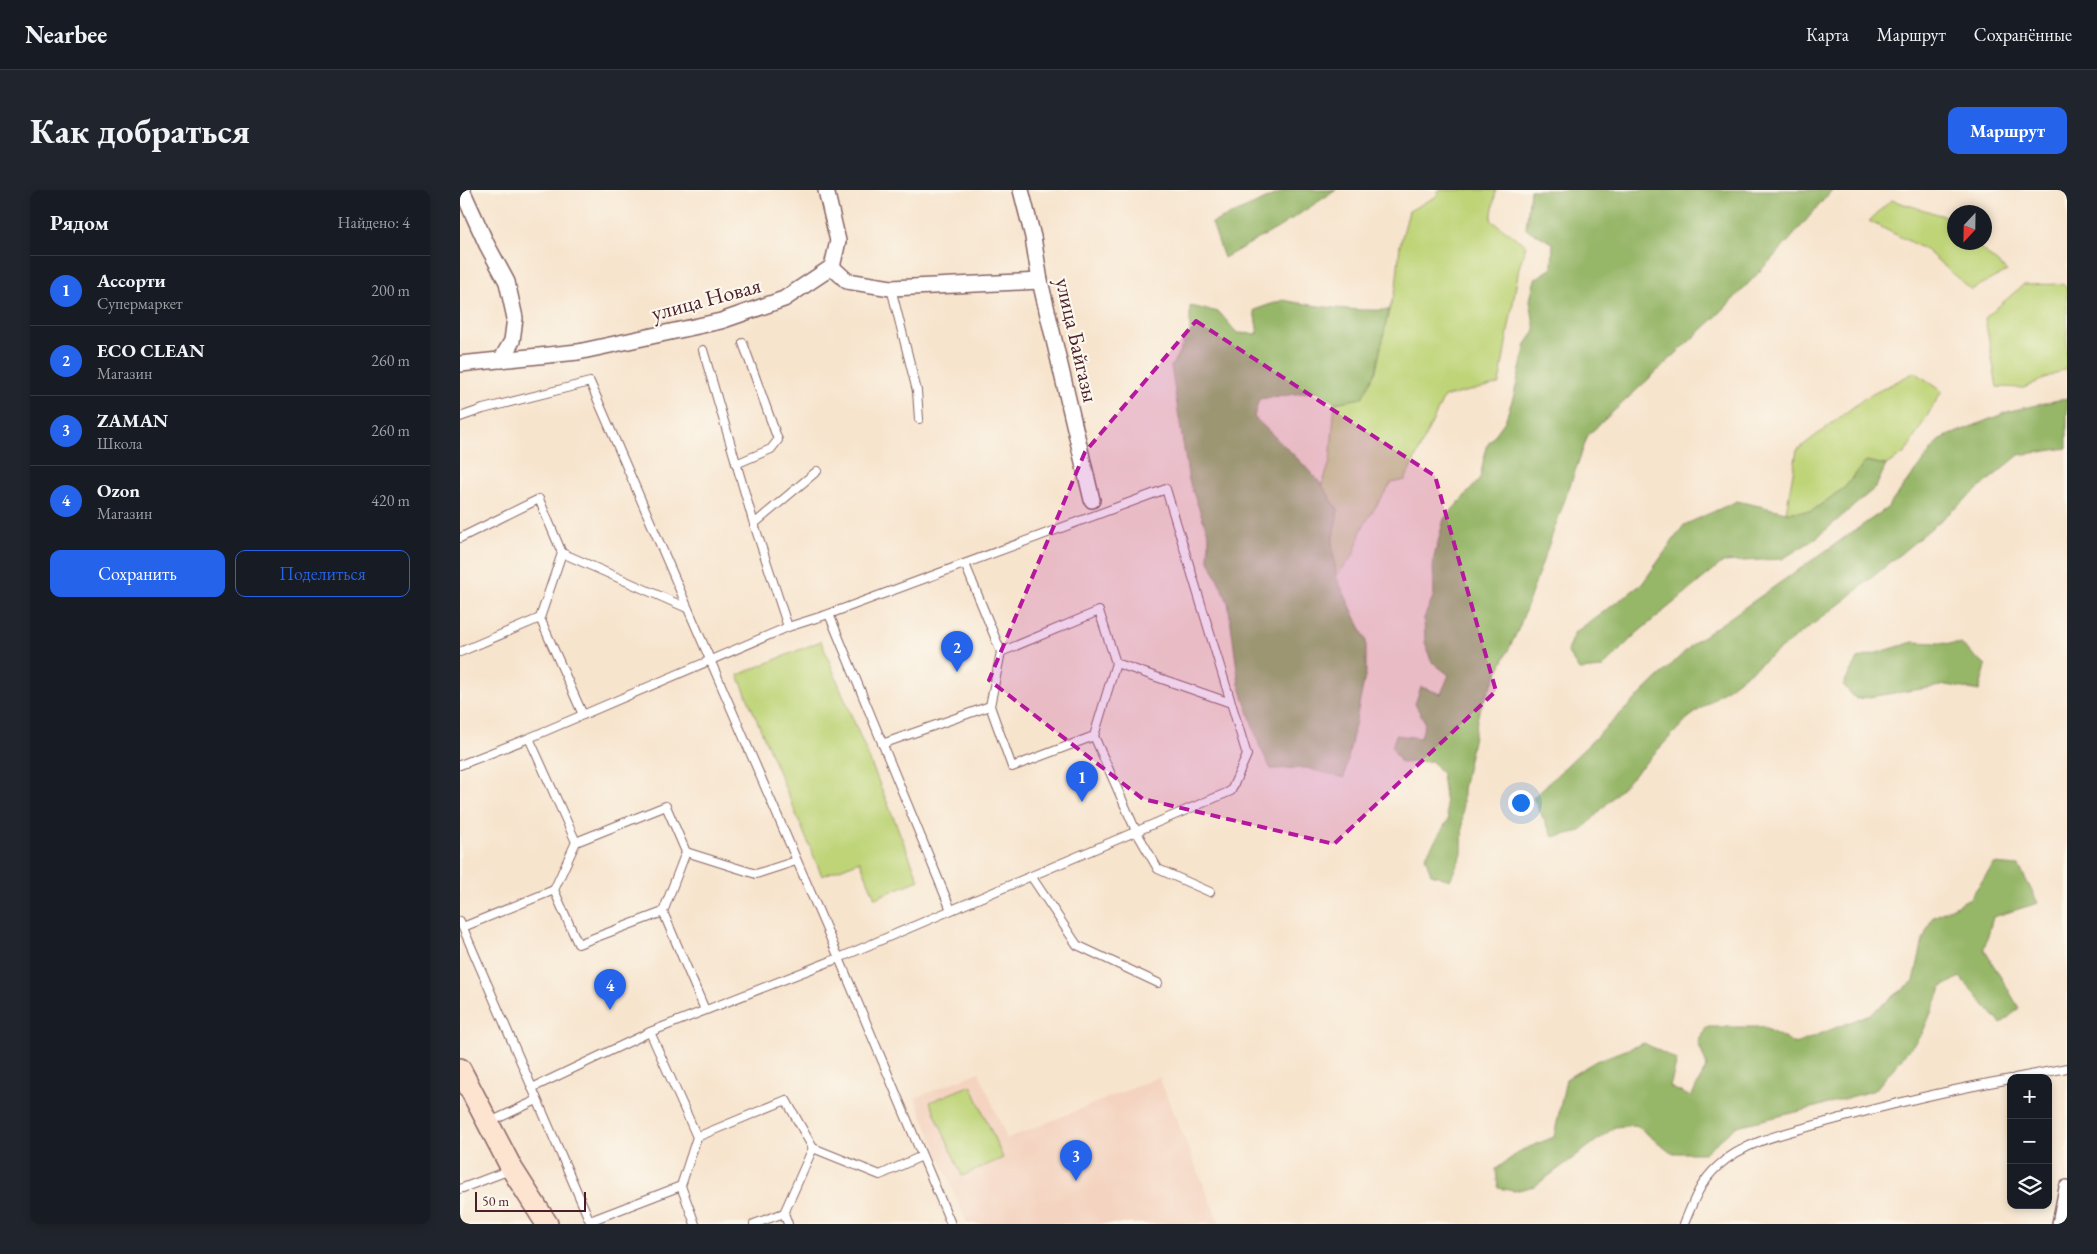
<!DOCTYPE html>
<html lang="ru">
<head>
<meta charset="utf-8">
<style>
  body { margin:0; font-family:"EB Garamond",serif; background:#20242c; color:#f1f3f6 }
  .controls { position:absolute; right:15px; bottom:15px; display:grid; overflow:hidden; border-radius:10px; box-shadow:0 2px 8px #0003 }
  .controls button { width:45px; height:45px; display:grid; place-items:center; padding:0; border:0; border-bottom:1px solid #363941; background:#171b24; color:#f1f3f6; font:25px sans-serif }
  .compass { position:absolute; left:1487px; top:15px; width:45px; height:45px; border-radius:50%; background:#171b24; box-shadow:0 2px 8px #0003; rotate:202deg }
  .scale { position:absolute; left:15px; bottom:12px; width:111px; box-sizing:border-box; padding-left:5px; border:2px solid #4a1f2b; border-top:0; font-size:14px; line-height:18px; white-space:nowrap; color:#4a1f2b; -webkit-text-stroke:4px #fbf7ec; paint-order:stroke }
  .you { position:absolute; left:1060px; top:612px; width:18px; height:18px; margin:-12px; border:4px solid #fff; border-radius:50%; background:#1a73e8; box-shadow:0 0 0 8px #1a73e833 }
  .badge { display:grid; place-items:center; width:32px; height:32px; border-radius:50%; background:#2563eb; color:#fff; font-size:16px; font-weight:700 }
  .pin { position:absolute; translate:-50% -41px; filter:drop-shadow(0 1px 2px #0008) }
  .pin::after { content:''; position:absolute; top:26px; width:18px; height:15px; background:inherit; clip-path:polygon(0 0,100% 0,50% 100%) }
  .list { margin:0; padding:0; list-style:none }
  h2 { display:flex; justify-content:space-between; align-items:center; height:65px; margin:0; padding:0 20px; font-size:21px }
  h2 small { font-size:16px; font-weight:400; color:#9ea1a6 }
  .list li { display:grid; grid-template-columns:32px 1fr auto; gap:15px; align-items:center; box-sizing:border-box; height:70px; padding:0 20px; border-top:1px solid #363941 }
  .list b { display:block; font-size:19px; white-space:nowrap }
  .list p { margin:0; font-size:16px; white-space:nowrap; color:#9ea1a6 }
  .list em { font-size:16px; font-style:normal; color:#9ea1a6 }
  .actions { display:flex; gap:10px; padding:15px 20px }
  .actions a { flex:1; padding:11px 0; border:1px solid #2563eb; border-radius:10px; text-align:center; font-size:18px; color:#2563eb }
  .actions .main { background:#2563eb; color:#fff }
  .icon { flex:none; width:28px; height:28px; fill:none; stroke:currentColor; stroke-width:2; stroke-linecap:round; stroke-linejoin:round }
  .map { position:relative; flex:none; width:1607px; height:1034px; overflow:hidden; border-radius:10px }
  header { display:flex; align-items:center; gap:30px; box-sizing:border-box; height:70px; padding:0 25px; background:#171b24; border-bottom:1px solid #363941 }
  header strong { font-size:24px }
  nav { display:flex; gap:28px; margin-inline-start:auto; font-size:18px }
  .intro { display:flex; align-items:center; justify-content:space-between; box-sizing:border-box; height:120px; padding:0 30px }
  h1 { margin:0; font-size:35px }
  .button { padding:12px 22px; border-radius:10px; background:#2563eb; color:#fff; font-size:18px; font-weight:700 }
  main { display:flex; gap:30px; padding:0 30px }
  aside { flex:1; background:#171b24; border-radius:10px; box-shadow:0 2px 8px #0003 }
  .map>svg:first-child { display:block }
  .built { fill:#f4d3c0 }
  .green { fill:#bed477; stroke:#847a51 }
  .forest { fill:#96b668; stroke:#706a4a }
  .lines { fill:none; stroke-linecap:round; stroke-linejoin:round }
  .lane-casing { stroke:#876464; stroke-width:10 }
  .street-casing { stroke:#876464; stroke-width:18 }
  .secondary-casing { stroke:#876464; stroke-width:24 }
  .lane { stroke:#fff; stroke-width:8 }
  .street { stroke:#fff; stroke-width:15 }
  .secondary { stroke:#fde4d1; stroke-width:21 }
  .marked { fill:#b5179e; fill-opacity:0.2; stroke:#b5179e; stroke-width:4; stroke-dasharray:10 6; stroke-linejoin:round }
  .labels { text-anchor:middle; dominant-baseline:central; stroke-width:4.5; stroke-linejoin:round; paint-order:stroke }
  .street-label { font-size:22px; fill:#4a1f2b; stroke:#fbf7ec }
</style>
</head>
<body>
<header>
<strong>Nearbee</strong>
<nav><a>Карта</a><a>Маршрут</a><a>Сохранённые</a></nav>
</header>
<div class="intro"><h1>Как добраться</h1><a class="button">Маршрут</a></div>
<main>
<aside>
<h2>Рядом<small>Найдено: 4</small></h2>
<ul class="list">
<li><span class="badge">1</span><div><b>Ассорти</b><p>Супермаркет</p></div><em>200 m</em></li>
<li><span class="badge">2</span><div><b>ECO CLEAN</b><p>Магазин</p></div><em>260 m</em></li>
<li><span class="badge">3</span><div><b>ZAMAN</b><p>Школа</p></div><em>260 m</em></li>
<li><span class="badge">4</span><div><b>Ozon</b><p>Магазин</p></div><em>420 m</em></li>
</ul>
<div class="actions"><a class="main">Сохранить</a><a>Поделиться</a></div>
</aside>
<div class="map">
<svg width="1607" height="1034" viewBox="0 0 1607 1034">
  <rect width="100%" height="100%" fill="#fbf7ec"/>
  <filter id="ink" filterUnits="userSpaceOnUse"><feTurbulence type="fractalNoise" baseFrequency=".02" numOctaves="2"/><feDisplacementMap in="SourceGraphic" scale="10" xChannelSelector="R" yChannelSelector="G"/><feConvolveMatrix kernelMatrix="1 2 1 2 8 2 1 2 1" color-interpolation-filters="sRGB"/></filter>
  <filter id="wash" filterUnits="userSpaceOnUse"><feTurbulence type="fractalNoise" baseFrequency=".0096" numOctaves="4" result="noise"/><feDisplacementMap in="SourceGraphic" scale="20" xChannelSelector="R" yChannelSelector="G"/><feGaussianBlur stdDeviation="1.12" result="paint"/><feColorMatrix in="noise" values="0 0 0 0 0 0 0 0 0 0 0 0 0 0 0 0 0 1.4 0 .05"/><feComposite in="paint" operator="in"/></filter>
  <g filter="url(#wash)">
    <rect width="100%" height="100%" fill="#f7e4cd"/>
    <polygon class="built" points="519,882 547,949 699,887 760,1034 507,1034 455,908"/>
    <g class="green">
      <polygon points="978,0 1036,0 1031,30 1066,55 1059,78 1039,194 984,207 945,290 931,293 902,338 893,366 876,386 872,353 878,320 862,295 870,272 875,213 902,208 936,98 940,55 949,21 977,6"/>
      <polygon points="1431,10 1494,29 1494,52 1521,53 1520,58 1547,81 1511,100 1466,60 1409,31"/>
      <polygon points="1603,94 1607,98 1607,178 1564,198 1537,197 1525,128 1563,95"/>
      <polygon points="1455,182 1482,201 1445,263 1426,275 1406,271 1385,297 1352,321 1326,322 1337,260 1405,208"/>
      <polygon points="361,451 459,690 415,708 400,671 362,686 278,485"/>
      <polygon points="511,895 543,968 502,986 470,912"/>
    </g>
    <g class="forest">
      <polygon points="826,0 876,0 818,38 764,68 752,33"/>
      <polygon points="1070,0 1372,0 1326,54 1261,122 1128,245 1059,438 1019,521 1003,599 1002,664 990,690 971,684 965,667 988,630 982,584 972,571 941,573 932,557 936,545 961,548 965,532 955,514 961,497 981,504 989,485 971,471 965,452 964,428 974,405 973,371 984,329 1020,289 1026,257 1045,231 1054,205 1066,154 1075,141 1070,110 1075,89 1092,78 1093,53 1066,39"/>
      <path d="M 823,110 C 858,117 892,121 929,120 L 916,181 L 902,208 L 875,213 L 857,201 L 799,209 L 794,227 L 838,269 L 862,295 L 878,320 L 872,353 L 876,386 L 906,450 L 906,481 L 884,588 L 846,578 L 811,579 L 800,557 L 779,494 L 768,412 L 748,368 L 749,346 L 729,291 L 711,177 L 730,141 L 730,116 L 759,122 L 777,143 L 798,144 L 794,120 Z"/>
      <polygon points="1607,208 1607,258 1559,265 1385,410 1227,529 1121,641 1093,647 1073,608 1235,452 1427,318 1480,249 1550,221"/>
      <polygon points="1406,271 1426,275 1416,297 1355,349 1322,369 1263,372 1177,443 1142,478 1119,480 1107,461 1114,443 1182,394 1224,335 1277,311 1326,322 1352,321 1385,297"/>
      <polygon points="1453,452 1501,454 1526,476 1519,501 1487,495 1396,509 1383,495 1397,469"/>
      <polygon points="1534,674 1559,676 1578,713 1533,727 1524,759 1559,818 1541,834 1500,787 1482,797 1462,844 1415,900 1345,920 1277,936 1244,963 1211,963 1176,935 1155,937 1075,996 1054,1001 1038,998 1036,979 1062,960 1094,947 1106,889 1136,871 1184,853 1217,870 1210,897 1231,907 1247,876 1238,852 1246,837 1303,837 1335,854 1410,824 1454,791 1463,750 1472,728 1510,708"/>
    </g>
  </g>
  <g filter="url(#ink)">
    <g class="lines">
      <defs>
        <g id="lane">
          <polyline points="431,98 457,201 459,229"/>
          <polyline points="243,160 294,334 328,437"/>
          <polyline points="0,227 23,219 130,192 379,768 190,842 72,898"/>
          <polyline points="276,274 311,259 318,250 283,153"/>
          <polyline points="294,334 357,281"/>
          <polyline points="0,348 79,309 102,363 80,428 123,525"/>
          <polyline points="102,363 227,418"/>
          <polyline points="505,374 541,462"/>
          <polyline points="369,424 491,720"/>
          <polyline points="0,462 80,428"/>
          <polyline points="656,473 771,513"/>
          <polyline points="634,546 656,473 639,421 541,462 530,516 552,577 634,546 676,641 698,679 750,702"/>
          <polyline points="69,548 116,652"/>
          <polyline points="422,554 530,516"/>
          <polyline points="0,575 69,548 328,437 369,424 706,299 787,565 771,601 379,768 491,1034"/>
          <polyline points="226,662 296,684 336,671"/>
          <polyline points="571,686 617,755 698,793"/>
          <polyline points="203,722 226,662 206,616 116,652 94,700 118,754 203,722 245,820"/>
          <polyline points="0,731 131,1034"/>
          <polyline points="3,737 94,700"/>
          <polyline points="190,842 237,947"/>
          <polyline points="1555,888 1607,878"/>
          <polyline points="30,932 77,910"/>
          <polyline points="353,958 420,985 462,966"/>
          <polyline points="0,999 50,980"/>
          <polyline points="324,1023 328,1034"/>
          <polyline points="130,1031 221,996"/>
          <polyline points="235,1034 221,996 237,947 326,910 353,958 324,1023 294,1034"/>
          <path d="M 1224,1034 C 1233,1012 1240,992 1258,976 C 1286,950 1331,942 1366,932 C 1427,915 1488,900 1551,889"/>
        </g>
        <g id="street">
          <polyline points="2,0 27,55 47,92 55,128 52,151 41,170"/>
          <polyline points="366,0 378,51 372,77"/>
          <polyline points="561,0 573,47 580,91 632,310"/>
          <polyline points="0,174 118,162 261,131 324,109 372,77 387,91 431,98 580,91"/>
          <polyline points="1600,1034 1607,998"/>
        </g>
        <polyline id="secondary" points="0,879 52,979 87,1034"/>
      </defs>
      <use href="#lane" class="lane-casing"/>
      <use href="#street" class="street-casing"/>
      <use href="#secondary" class="secondary-casing"/>
      <use href="#lane" class="lane"/>
      <use href="#street" class="street"/>
      <use href="#secondary" class="secondary"/>
    </g>
  </g>
  <path class="marked" d="M 736,131 L 975,286 L 1036,501 L 874,654 L 683,609 L 529,490 L 625,262 Z"/>
  <g class="labels">
    <g class="street-label">
      <text transform="translate(246 109) rotate(-15)">улица Новая</text>
      <text transform="translate(617 150) rotate(77)">улица Байгазы</text>
    </g>
  </g>
</svg>
<div class="controls">
<button>+</button>
<button>−</button>
<button><svg class="icon" aria-label="layers" viewBox="0 0 24 24"><path d="M12 4l9 5-9 5-9-5zM3 14l9 5 9-5"/></svg></button>
</div>
<svg class="compass" viewBox="-18 -18 36 36"><path d="M0-13l5 13h-10z" fill="#e53935"/><path d="M0 13l5-13h-10z" fill="#9ea1a6"/></svg>
<div class="scale">50 m</div>
<div class="you"></div>
<div class="pin badge" style="left:622px;top:612px">1</div>
<div class="pin badge" style="left:497px;top:482px">2</div>
<div class="pin badge" style="left:616px;top:991px">3</div>
<div class="pin badge" style="left:150px;top:820px">4</div>
</div>
</main>
</body>
</html>
